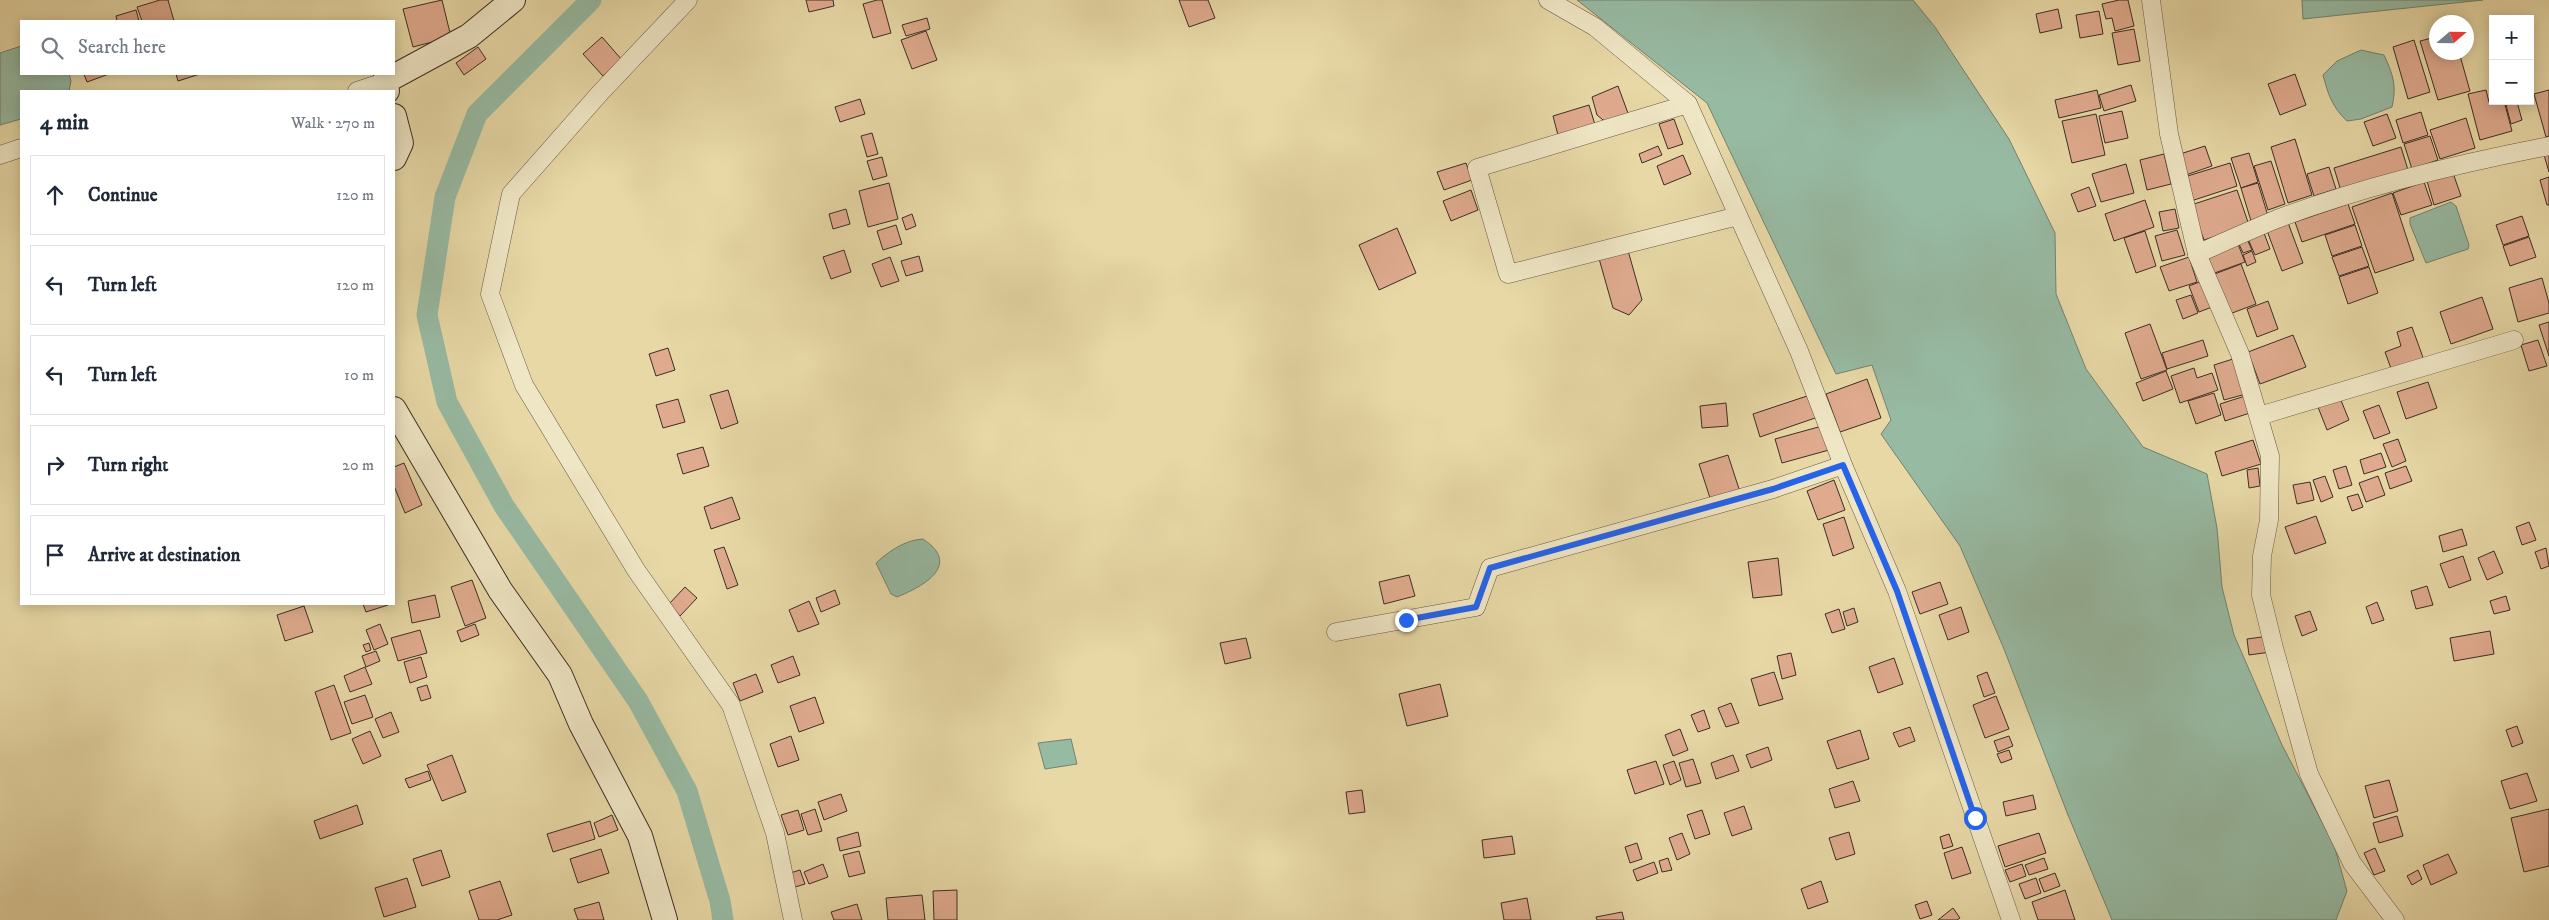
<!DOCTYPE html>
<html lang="en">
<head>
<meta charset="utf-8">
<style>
  body { margin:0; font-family:"IM FELL DW Pica",serif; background:#f6f6f7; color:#1f2937 }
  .controls { position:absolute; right:15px; top:15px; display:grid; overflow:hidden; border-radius:0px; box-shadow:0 2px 12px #0003 }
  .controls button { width:45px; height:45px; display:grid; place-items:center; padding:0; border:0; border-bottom:1px solid #e0e1e3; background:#fff; color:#1f2937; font:25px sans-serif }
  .compass { position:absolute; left:2429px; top:15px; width:45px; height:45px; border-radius:50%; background:#fff; box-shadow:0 2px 12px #0003; rotate:70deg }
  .stop { position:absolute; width:15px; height:15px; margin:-11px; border:4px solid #2563eb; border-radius:50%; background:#fff }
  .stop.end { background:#2563eb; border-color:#fff; box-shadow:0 1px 5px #0008 }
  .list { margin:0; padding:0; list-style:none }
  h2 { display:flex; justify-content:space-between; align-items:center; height:65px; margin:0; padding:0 20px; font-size:21px }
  h2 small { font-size:16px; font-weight:400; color:#747a83 }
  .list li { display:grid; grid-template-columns:32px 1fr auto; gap:15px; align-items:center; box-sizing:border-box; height:80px; margin:0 10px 10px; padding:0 10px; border:1px solid #e0e1e3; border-radius:0px }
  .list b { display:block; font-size:19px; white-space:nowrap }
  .list em { font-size:16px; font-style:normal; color:#747a83 }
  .icon { flex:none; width:28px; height:28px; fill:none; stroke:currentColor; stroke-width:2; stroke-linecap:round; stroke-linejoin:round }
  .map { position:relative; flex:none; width:2549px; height:920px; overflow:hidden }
  .search { position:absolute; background:#fff; box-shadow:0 2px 12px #0003; left:20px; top:20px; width:375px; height:55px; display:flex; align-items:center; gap:12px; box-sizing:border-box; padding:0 18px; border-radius:0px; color:#747a83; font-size:19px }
  .panel { position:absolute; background:#fff; box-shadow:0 2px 12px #0003; left:20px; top:90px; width:375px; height:515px; border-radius:0px }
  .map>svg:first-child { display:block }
  .water { fill:#97baa3; stroke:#738270 }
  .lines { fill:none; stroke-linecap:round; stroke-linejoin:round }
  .canal { stroke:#97baa3; stroke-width:21 }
  .building { fill:#dfaa8e; stroke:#3d2e24 }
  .street-casing { stroke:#685844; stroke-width:19 }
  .secondary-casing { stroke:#3d2e24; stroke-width:26 }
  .street { stroke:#efe6c5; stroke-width:18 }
  .secondary { stroke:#efe6c5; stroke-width:24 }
  .route { stroke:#2563eb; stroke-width:6 }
</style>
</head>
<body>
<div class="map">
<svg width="2549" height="920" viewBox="0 0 2549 920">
  <rect width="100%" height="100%" fill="#e7d8a6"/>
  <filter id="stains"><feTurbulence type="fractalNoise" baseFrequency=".004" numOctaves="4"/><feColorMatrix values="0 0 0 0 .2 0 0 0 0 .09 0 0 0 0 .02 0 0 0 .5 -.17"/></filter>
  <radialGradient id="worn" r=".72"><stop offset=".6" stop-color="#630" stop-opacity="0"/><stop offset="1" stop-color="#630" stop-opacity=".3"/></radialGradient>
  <g class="water">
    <polygon points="1577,0 1913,0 1935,27 2009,139 2055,233 2056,294 2086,369 2143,447 2207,474 2217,528 2222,587 2234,635 2282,745 2334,845 2347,891 2336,920 2112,920 2068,815 2004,649 1960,546 1881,434 1891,420 1872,365 1836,374 1707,103"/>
    <polygon points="2302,0 2483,0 2303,19"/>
    <polygon points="21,46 21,74 69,74 71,81 69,91 21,91 21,119 0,125 0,53"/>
    <path d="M 2361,50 L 2384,55 C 2393,74 2397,86 2392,107 L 2361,119 L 2347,121 C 2332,107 2328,94 2323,75 L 2337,61 Z"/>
    <polygon points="2451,202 2456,206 2469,245 2468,249 2426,263 2410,224 2410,218"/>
    <path d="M 923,539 C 962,565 924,586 897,597 L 891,594 L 876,563 C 889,551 905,540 923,539 Z"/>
    <polygon points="1071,739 1077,764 1045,769 1038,743"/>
  </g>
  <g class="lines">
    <polyline class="canal" points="591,0 477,114 445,197 427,315 447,402 504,506 638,701 687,791 720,901 723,920"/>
  </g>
  <g class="building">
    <polygon points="160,0 168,0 174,21 142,21 137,7"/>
    <polygon points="442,0 451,37 413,47 403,9"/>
    <polygon points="806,0 833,0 834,6 809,12"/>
    <polygon points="877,0 882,0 891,33 873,38 863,4"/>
    <polygon points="1179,0 1208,0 1215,18 1189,27"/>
    <polygon points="2119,0 2128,0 2134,26 2115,31 2112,18 2106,19 2102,4"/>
    <polygon points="2058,9 2062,28 2040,33 2036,14"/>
    <polygon points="136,10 139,21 117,21 116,16"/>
    <polygon points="2099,11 2103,34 2080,38 2076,15"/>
    <polygon points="927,18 930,29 906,36 902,25"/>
    <polygon points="2134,29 2140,61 2118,65 2112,33"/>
    <polygon points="926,31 937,60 912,69 901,40"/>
    <polygon points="602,37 622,60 603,76 583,54"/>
    <polygon points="2436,37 2436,52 2459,52 2470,91 2438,100 2420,41"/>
    <polygon points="2414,40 2430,92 2408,99 2393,47"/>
    <polygon points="478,47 486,59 464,75 456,63"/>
    <polygon points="84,74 109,74 87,82"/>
    <polygon points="176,74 200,74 178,81"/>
    <polygon points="2295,74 2306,105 2280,115 2268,84"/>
    <polygon points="2131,85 2136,101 2104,111 2099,95"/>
    <polygon points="1618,86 1629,116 1608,124 1597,115 1592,97"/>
    <polygon points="2097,90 2101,108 2059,118 2055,100"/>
    <polygon points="2486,90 2489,102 2504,101 2512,131 2480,140 2468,94"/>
    <polygon points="2549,90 2549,136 2546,137 2534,94"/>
    <polygon points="860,99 865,114 840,122 835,107"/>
    <polygon points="2517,102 2522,120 2511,124 2506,105"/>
    <polygon points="1589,105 1596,128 1559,139 1553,116"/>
    <polygon points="2122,111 2128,138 2105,143 2099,116"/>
    <polygon points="2421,112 2428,135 2403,143 2396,120"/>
    <polygon points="2096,114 2105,155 2072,163 2062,121"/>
    <polygon points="2387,114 2396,138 2373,146 2364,122"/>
    <polygon points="2466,118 2475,148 2440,159 2430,130"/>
    <polygon points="1674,119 1683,144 1668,149 1659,124"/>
    <polygon points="872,133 878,154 867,157 861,136"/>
    <polygon points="2430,136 2438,160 2412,169 2404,144"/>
    <polygon points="2295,139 2312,195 2288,203 2271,147"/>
    <polygon points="1658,146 1662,155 1642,163 1639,154"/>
    <polygon points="2205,146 2212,166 2183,176 2177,155"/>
    <polygon points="2401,147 2408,170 2341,191 2334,168"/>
    <polygon points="2249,153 2258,182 2241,188 2231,158"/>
    <polygon points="2549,153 2549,172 2544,155"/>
    <polygon points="2164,154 2171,184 2147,190 2140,160"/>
    <polygon points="1683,155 1691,174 1664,185 1657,166"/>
    <polygon points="882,157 887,176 873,180 867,161"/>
    <polygon points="2271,161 2285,204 2268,210 2254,166"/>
    <polygon points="1466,163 1472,180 1444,190 1437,172"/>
    <polygon points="2230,163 2237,186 2188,202 2181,178"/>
    <polygon points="2126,164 2134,193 2101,202 2092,174"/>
    <polygon points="2329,167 2336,189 2314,196 2307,174"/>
    <polygon points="2453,173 2461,196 2434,205 2427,181"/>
    <polygon points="2549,177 2549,205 2547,205 2540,180"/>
    <polygon points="2424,182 2432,205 2401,215 2393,193"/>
    <polygon points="889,183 898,219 868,227 859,191"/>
    <polygon points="2258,183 2268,216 2251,221 2241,188"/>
    <polygon points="2089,187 2096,206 2078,212 2071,194"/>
    <polygon points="1471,190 1478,210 1451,221 1443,201"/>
    <polygon points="2237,190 2249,225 2204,240 2191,205"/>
    <polygon points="2392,193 2414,260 2375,273 2352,207"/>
    <polygon points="2145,200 2154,227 2114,241 2105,214"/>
    <polygon points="2348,204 2355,224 2302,242 2295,222"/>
    <polygon points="846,209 850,224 833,229 829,214"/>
    <polygon points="2175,209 2179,228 2163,231 2159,212"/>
    <polygon points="912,214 916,226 906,230 902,218"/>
    <polygon points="2522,216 2529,236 2503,245 2496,225"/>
    <polygon points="2287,220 2303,263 2282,271 2266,228"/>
    <polygon points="896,225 902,244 883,250 877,231"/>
    <polygon points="2355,225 2362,246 2332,256 2325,235"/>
    <polygon points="1397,228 1416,273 1379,290 1359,245"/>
    <polygon points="2177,230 2185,255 2162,261 2155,236"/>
    <polygon points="2145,231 2156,266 2136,273 2124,238"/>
    <polygon points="2264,233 2270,249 2255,255 2248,239"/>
    <polygon points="2529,237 2536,257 2510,266 2503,246"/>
    <polygon points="2247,239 2252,250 2243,253 2238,242"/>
    <polygon points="2238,244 2245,262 2212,274 2205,256"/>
    <polygon points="1627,247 1642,300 1629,315 1613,308 1598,255"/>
    <polygon points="2362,247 2369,266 2339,276 2332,257"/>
    <polygon points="844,250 851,272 831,279 823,257"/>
    <polygon points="2252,251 2256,262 2247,266 2243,255"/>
    <polygon points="919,256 923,271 906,276 901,261"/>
    <polygon points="890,257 899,281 881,287 872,264"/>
    <polygon points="2189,257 2197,282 2169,291 2160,267"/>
    <polygon points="2241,264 2256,304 2227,315 2212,275"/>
    <polygon points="2369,267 2378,293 2348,304 2339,277"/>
    <polygon points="2542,278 2549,303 2549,313 2518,322 2509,288"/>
    <polygon points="2202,281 2212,307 2199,312 2189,286"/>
    <polygon points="2191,295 2198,313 2183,319 2176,300"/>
    <polygon points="2482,297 2493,329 2451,344 2440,312"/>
    <polygon points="2268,301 2278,329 2257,337 2247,309"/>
    <polygon points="2549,322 2549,356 2539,325"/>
    <polygon points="2150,324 2167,370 2141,379 2125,333"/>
    <polygon points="2412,327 2425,363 2393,374 2385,352 2401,346 2397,332"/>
    <polygon points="2293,335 2306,367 2260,384 2248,352"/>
    <polygon points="2203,340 2208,356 2167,369 2162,353"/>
    <polygon points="2538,340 2547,366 2529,371 2521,345"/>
    <polygon points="668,348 675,370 656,376 649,354"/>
    <polygon points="2236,358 2246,394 2224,400 2214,365"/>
    <polygon points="2194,368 2197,378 2212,373 2218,390 2180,403 2171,376"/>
    <polygon points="2166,371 2173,389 2143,401 2136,383"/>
    <polygon points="1867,379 1881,418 1840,432 1826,394"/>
    <polygon points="2428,382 2437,408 2406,419 2397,392"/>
    <polygon points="728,390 738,423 721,429 710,395"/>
    <polygon points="2214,393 2221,415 2196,424 2188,401"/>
    <polygon points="2338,393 2349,420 2327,430 2316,402"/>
    <polygon points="1810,395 1818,417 1760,437 1753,414"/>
    <polygon points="2245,396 2250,413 2225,421 2220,404"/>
    <polygon points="678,399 685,422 663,428 656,405"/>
    <polygon points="1726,403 1728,426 1702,428 1700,406"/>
    <polygon points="2379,405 2390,433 2374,439 2363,411"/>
    <polygon points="1822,426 1829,450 1782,463 1775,439"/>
    <polygon points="2398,439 2406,461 2392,467 2383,444"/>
    <polygon points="2253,440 2261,464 2222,476 2215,452"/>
    <polygon points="703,447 709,466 683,474 677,454"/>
    <polygon points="2381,453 2386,467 2364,474 2360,460"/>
    <polygon points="1728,455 1740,492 1711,501 1699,464"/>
    <polygon points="404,463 422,505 405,513 394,486 394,467"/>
    <polygon points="2346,466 2352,485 2339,489 2333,470"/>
    <polygon points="2406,466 2412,481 2390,489 2385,473"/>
    <polygon points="2258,468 2260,486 2249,488 2247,470"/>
    <polygon points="2325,476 2333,497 2321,502 2313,480"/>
    <polygon points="2378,476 2385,495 2366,502 2359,483"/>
    <polygon points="1834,480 1845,510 1818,520 1807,491"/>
    <polygon points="2310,482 2314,500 2297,504 2293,485"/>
    <polygon points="2358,494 2363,507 2352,511 2347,497"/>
    <polygon points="732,497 740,519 711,529 704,507"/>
    <polygon points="2316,516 2326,543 2295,554 2285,527"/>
    <polygon points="1844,517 1854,548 1833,556 1823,524"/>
    <polygon points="2529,522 2536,540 2522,545 2516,527"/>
    <polygon points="2462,529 2467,545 2443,552 2439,536"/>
    <polygon points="724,547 738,585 727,589 714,550"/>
    <polygon points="2546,548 2549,566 2541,569 2535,552"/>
    <polygon points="2494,551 2503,573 2487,580 2478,558"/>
    <polygon points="2463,556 2471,580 2449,588 2440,564"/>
    <polygon points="1778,558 1782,595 1753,598 1748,562"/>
    <polygon points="1409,575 1415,596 1384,604 1379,582"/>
    <polygon points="472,580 486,618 465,626 451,587"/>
    <polygon points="1940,582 1948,604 1920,614 1912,592"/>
    <polygon points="2427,586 2433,605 2416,609 2411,591"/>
    <polygon points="685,587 697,598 680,616 669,604"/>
    <polygon points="835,590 840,604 821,612 816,598"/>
    <polygon points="435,595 440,617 412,623 408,601"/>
    <polygon points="2506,596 2510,610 2494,614 2490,601"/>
    <polygon points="809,601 819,624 798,632 789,610"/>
    <polygon points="2377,602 2384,620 2372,624 2366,607"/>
    <polygon points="363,604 388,604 388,605 366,612"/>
    <polygon points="304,606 313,632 285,641 277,615"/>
    <polygon points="1961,607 1969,632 1948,640 1939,615"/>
    <polygon points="1854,608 1858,622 1847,626 1843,612"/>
    <polygon points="1839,609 1845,629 1832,633 1825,614"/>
    <polygon points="2310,611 2317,630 2302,636 2295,616"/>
    <polygon points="380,624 388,644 374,650 366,630"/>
    <polygon points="475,624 479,635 461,642 457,631"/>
    <polygon points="420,630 427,653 398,661 391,638"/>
    <polygon points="2490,631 2494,654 2454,661 2450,638"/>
    <polygon points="2269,636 2271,652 2249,655 2247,639"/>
    <polygon points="1246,638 1251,658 1225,664 1220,643"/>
    <polygon points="369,643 371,650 366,652 363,645"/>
    <polygon points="376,651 380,661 366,667 362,656"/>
    <polygon points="1791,653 1796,675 1782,679 1777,656"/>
    <polygon points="793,656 800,675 778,683 771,665"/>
    <polygon points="421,657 427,677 410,683 404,662"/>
    <polygon points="1894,658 1903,684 1878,693 1869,667"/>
    <polygon points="365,667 372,684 350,692 344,676"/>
    <polygon points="1774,672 1783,699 1759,706 1751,679"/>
    <polygon points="1987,672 1995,693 1984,697 1977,676"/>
    <polygon points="756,674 763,692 740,701 733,683"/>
    <polygon points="1440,684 1448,716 1407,726 1399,694"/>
    <polygon points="334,685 351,733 331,740 315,692"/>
    <polygon points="427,685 431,698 421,701 417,688"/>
    <polygon points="365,695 373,717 352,724 344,702"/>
    <polygon points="1996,696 2009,729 1985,738 1973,705"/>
    <polygon points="815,697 824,723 799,732 790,706"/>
    <polygon points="1731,703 1739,723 1726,727 1718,708"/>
    <polygon points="1704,710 1710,728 1698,732 1691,715"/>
    <polygon points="391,712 399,732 383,738 375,719"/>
    <polygon points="2517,726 2523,743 2512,747 2506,730"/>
    <polygon points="1910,727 1915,741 1899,747 1893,733"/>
    <polygon points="1680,729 1688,750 1673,756 1665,735"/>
    <polygon points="1860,730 1869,759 1837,769 1827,741"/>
    <polygon points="370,731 381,756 363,764 352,739"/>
    <polygon points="791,736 799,760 778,767 770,744"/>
    <polygon points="2009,736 2013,746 1998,752 1994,741"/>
    <polygon points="1768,747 1772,760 1751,768 1746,755"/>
    <polygon points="2009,750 2012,759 2001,763 1997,754"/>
    <polygon points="452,755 466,792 442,801 427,765"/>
    <polygon points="1733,755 1739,771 1716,779 1711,763"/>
    <polygon points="1693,759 1701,783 1686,787 1679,763"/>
    <polygon points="1656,761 1664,784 1635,794 1627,770"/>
    <polygon points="1674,761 1681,780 1670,785 1663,765"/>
    <polygon points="428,771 431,780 409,788 405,779"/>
    <polygon points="2527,773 2537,801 2510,809 2501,781"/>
    <polygon points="2389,780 2398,811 2374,818 2365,786"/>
    <polygon points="1853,781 1860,801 1835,808 1829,789"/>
    <polygon points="1362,790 1365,812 1349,814 1346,792"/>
    <polygon points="841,794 847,811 824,820 818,802"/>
    <polygon points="2033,795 2036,809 2006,816 2003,802"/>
    <polygon points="357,805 363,824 320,839 314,821"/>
    <polygon points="1744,806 1752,829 1732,836 1724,813"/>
    <polygon points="815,809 822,831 808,835 801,814"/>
    <polygon points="2549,809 2549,866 2524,872 2511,818"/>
    <polygon points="798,810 804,830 788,835 781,815"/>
    <polygon points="1702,810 1710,834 1695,839 1687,815"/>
    <polygon points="612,815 618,830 599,837 594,823"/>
    <polygon points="2397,816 2403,836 2379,843 2373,823"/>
    <polygon points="590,821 595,839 553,852 547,834"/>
    <polygon points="858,832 861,846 840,851 837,838"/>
    <polygon points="1849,832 1855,854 1836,860 1829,838"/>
    <polygon points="1682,833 1690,854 1677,860 1669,838"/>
    <polygon points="2039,833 2046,853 2005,867 1998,846"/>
    <polygon points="1949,834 1953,846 1943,849 1940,837"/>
    <polygon points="1512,836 1515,854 1484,858 1482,840"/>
    <polygon points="1637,843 1642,859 1630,863 1625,847"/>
    <polygon points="1962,847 1971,873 1952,879 1944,853"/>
    <polygon points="2375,848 2385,871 2374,875 2364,853"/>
    <polygon points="601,849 609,873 578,883 570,859"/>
    <polygon points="441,850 450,877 422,886 413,859"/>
    <polygon points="859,851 865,873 849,877 843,855"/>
    <polygon points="2448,854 2457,873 2431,885 2423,865"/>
    <polygon points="1668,858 1672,870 1662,872 1659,861"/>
    <polygon points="2044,858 2048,869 2029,875 2025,865"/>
    <polygon points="1654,862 1658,873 1637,881 1633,870"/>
    <polygon points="823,864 828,877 809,884 804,872"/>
    <polygon points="2022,864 2026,876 2010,882 2005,870"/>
    <polygon points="800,870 805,884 792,888 787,874"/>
    <polygon points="2418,870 2422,879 2412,885 2407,876"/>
    <polygon points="2055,873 2060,886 2044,892 2039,879"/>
    <polygon points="407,878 416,907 384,917 375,888"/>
    <polygon points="2036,878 2041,893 2025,899 2019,884"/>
    <polygon points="500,881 512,915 497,920 479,920 469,891"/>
    <polygon points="1821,881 1828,902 1808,909 1801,889"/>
    <polygon points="957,890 957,920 934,920 933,891"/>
    <polygon points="2065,890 2075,920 2038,920 2032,902"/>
    <polygon points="922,895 925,920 888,920 886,898"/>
    <polygon points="1527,898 1531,920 1504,920 1501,903"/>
    <polygon points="1927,901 1932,915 1920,919 1915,905"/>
    <polygon points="599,902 604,920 578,920 574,909"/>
    <polygon points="857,904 862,920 834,920 831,912"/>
    <polygon points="1953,908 1960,918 1957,920 1938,920"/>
    <polygon points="1622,912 1624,920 1597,920 1596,917"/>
  </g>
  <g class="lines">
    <defs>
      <g id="street">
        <polyline points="688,0 600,93 511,194 490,294 524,385 636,570 731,705 775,833 793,920"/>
        <polyline points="1548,0 1595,27 1688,104 1799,351 1843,465 1897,591 2011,920"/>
        <polyline points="2151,0 2169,134 2197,254 2240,354 2270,456 2269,520 2262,556 2261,595 2274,648 2309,774 2352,863 2395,920"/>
        <polyline points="357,91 384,82"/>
        <polyline points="1688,104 1477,168 1508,274 1738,216"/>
        <polyline points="0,155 21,148"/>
        <path d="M 2197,254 C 2224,242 2250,230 2277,219 C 2361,187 2461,163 2549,146"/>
        <polyline points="2259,416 2514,340"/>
        <polyline points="1336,632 1476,607 1490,568 1773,489 1843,465"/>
      </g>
      <g id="secondary">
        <polyline points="387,91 384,82 469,36 513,0"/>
        <polyline points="394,116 401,143 394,158"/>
        <polyline points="394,409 500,590 560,675 581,724 640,836 665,920"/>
      </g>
    </defs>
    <use href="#street" class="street-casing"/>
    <use href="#secondary" class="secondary-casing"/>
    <use href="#street" class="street"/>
    <use href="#secondary" class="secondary"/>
  </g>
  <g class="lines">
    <polyline class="route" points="1406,620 1476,607 1490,568 1773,489 1843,465 1897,591 1975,818"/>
  </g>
  <rect width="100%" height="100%" filter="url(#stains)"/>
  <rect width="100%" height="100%" fill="url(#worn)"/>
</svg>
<div class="controls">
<button>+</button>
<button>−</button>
</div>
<svg class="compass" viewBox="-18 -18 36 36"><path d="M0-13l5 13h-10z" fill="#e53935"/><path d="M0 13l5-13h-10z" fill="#747a83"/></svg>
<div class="stop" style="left:1975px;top:818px"></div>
<div class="stop end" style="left:1406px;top:620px"></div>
<div class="search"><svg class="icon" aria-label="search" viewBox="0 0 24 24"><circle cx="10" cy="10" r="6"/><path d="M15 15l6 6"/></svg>Search here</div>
<section class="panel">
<h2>4 min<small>Walk · 270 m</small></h2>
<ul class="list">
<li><svg class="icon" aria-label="ahead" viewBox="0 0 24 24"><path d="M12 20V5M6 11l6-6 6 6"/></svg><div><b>Continue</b></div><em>120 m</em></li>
<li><svg class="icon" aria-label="left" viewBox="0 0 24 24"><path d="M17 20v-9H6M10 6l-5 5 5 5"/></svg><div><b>Turn left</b></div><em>120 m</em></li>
<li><svg class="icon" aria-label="left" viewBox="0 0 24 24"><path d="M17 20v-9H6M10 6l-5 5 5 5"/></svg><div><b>Turn left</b></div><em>10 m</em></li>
<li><svg class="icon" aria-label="right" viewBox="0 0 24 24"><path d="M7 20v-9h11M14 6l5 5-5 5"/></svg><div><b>Turn right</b></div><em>20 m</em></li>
<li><svg class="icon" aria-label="arrive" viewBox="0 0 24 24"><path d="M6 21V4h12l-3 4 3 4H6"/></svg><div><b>Arrive at destination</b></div></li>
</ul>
</section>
</div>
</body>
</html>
